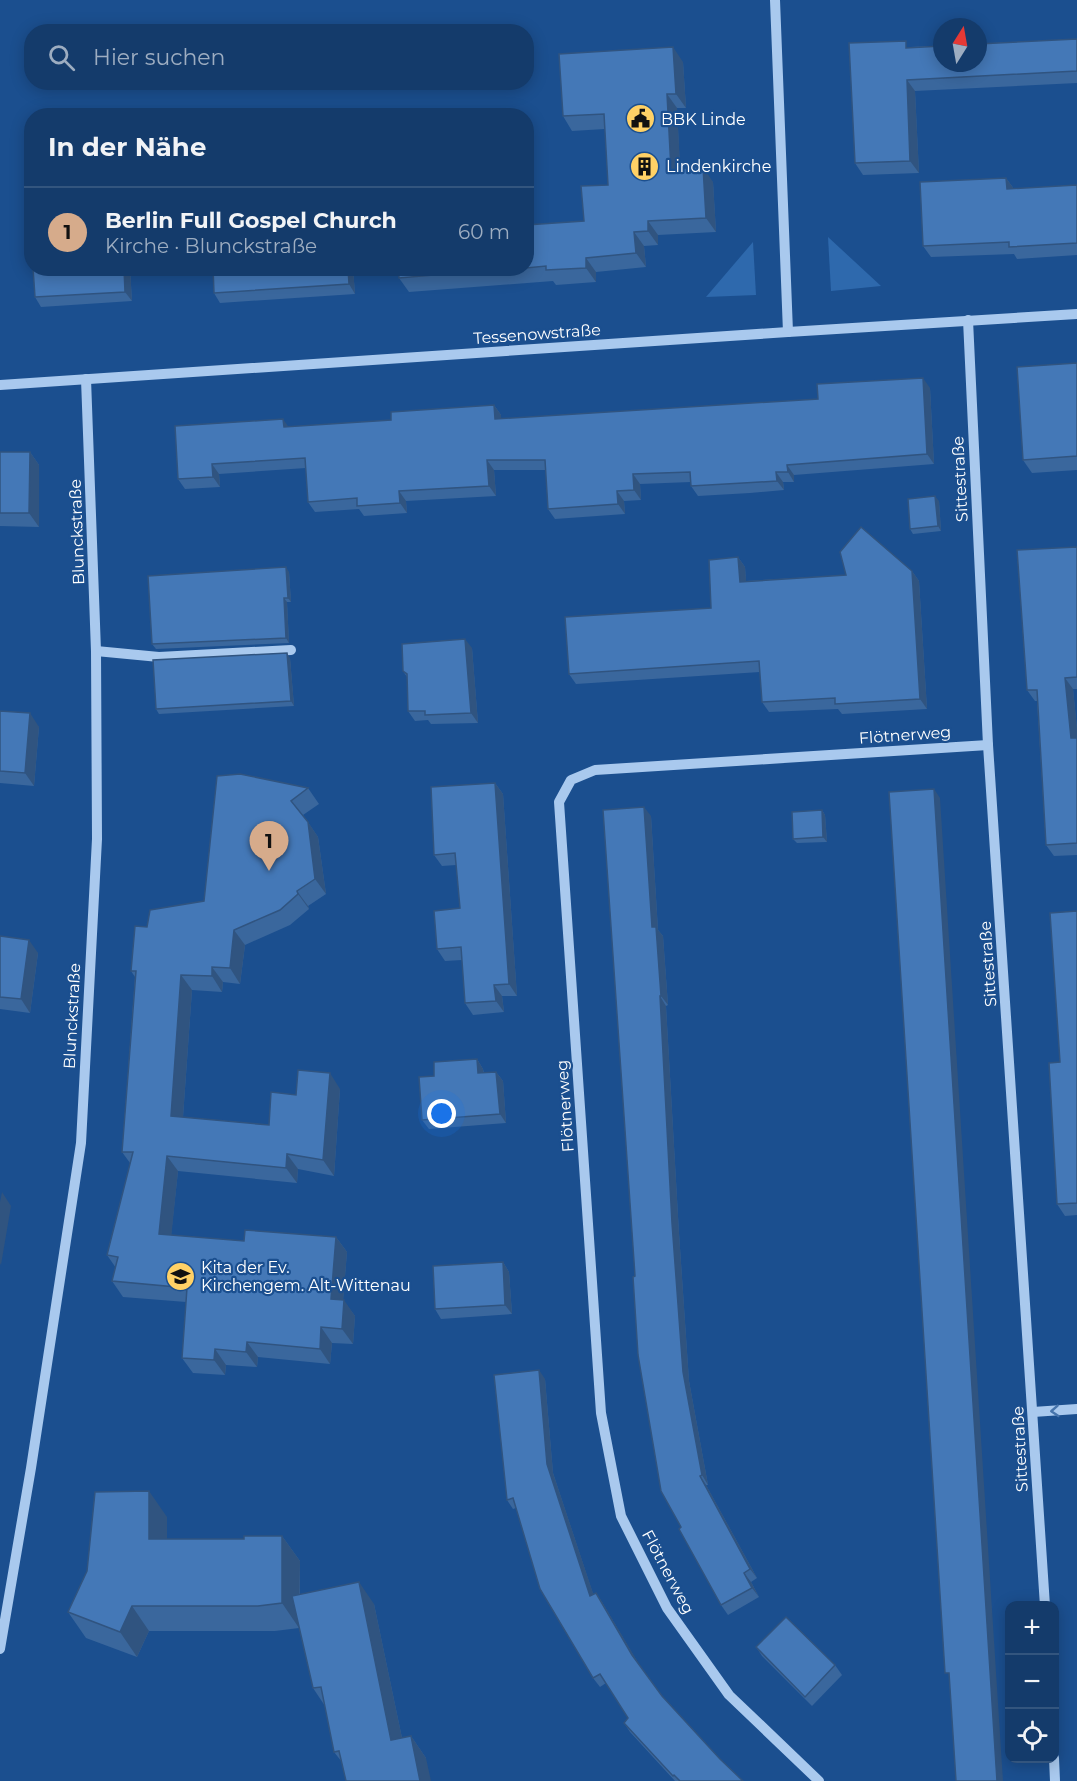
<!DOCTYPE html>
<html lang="de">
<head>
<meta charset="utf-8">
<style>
  body { margin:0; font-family:Montserrat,sans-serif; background:#1d4271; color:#f1f3f6 }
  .controls { position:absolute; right:18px; bottom:18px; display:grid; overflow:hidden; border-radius:12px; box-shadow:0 3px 15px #0003 }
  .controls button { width:54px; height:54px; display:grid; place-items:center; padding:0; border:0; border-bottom:2px solid #33557e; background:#143b6b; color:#f1f3f6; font:30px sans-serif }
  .compass { position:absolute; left:933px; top:18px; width:54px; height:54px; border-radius:50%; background:#143b6b; box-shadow:0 3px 15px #0003; rotate:11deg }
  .you { position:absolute; left:442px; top:1114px; width:21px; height:21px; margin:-15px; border:4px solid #fff; border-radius:50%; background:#1a73e8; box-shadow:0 0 0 9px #1a73e833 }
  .badge { display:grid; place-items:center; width:39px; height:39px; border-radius:50%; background:#d6ab8b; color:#111; font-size:20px; font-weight:700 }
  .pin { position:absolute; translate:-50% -50px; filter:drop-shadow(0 2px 3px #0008) }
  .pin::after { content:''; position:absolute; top:32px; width:21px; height:18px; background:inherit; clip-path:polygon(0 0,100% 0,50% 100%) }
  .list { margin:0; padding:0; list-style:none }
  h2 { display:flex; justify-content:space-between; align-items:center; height:78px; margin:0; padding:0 24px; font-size:26px }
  h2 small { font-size:20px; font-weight:400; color:#9dadc1 }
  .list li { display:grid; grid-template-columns:39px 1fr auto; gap:18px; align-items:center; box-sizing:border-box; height:90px; padding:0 24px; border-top:2px solid #33557e }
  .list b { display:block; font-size:22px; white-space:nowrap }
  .list p { margin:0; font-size:20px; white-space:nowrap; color:#9dadc1 }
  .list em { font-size:20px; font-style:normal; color:#9dadc1 }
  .icon { flex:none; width:33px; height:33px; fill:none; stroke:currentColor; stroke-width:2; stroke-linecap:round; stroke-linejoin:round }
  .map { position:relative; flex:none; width:1077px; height:1781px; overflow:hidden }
  .search { position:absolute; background:#143b6b; box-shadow:0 3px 15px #0003; left:24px; top:24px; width:510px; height:66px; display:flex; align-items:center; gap:15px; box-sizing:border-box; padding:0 21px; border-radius:24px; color:#9dadc1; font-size:22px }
  .panel { position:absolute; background:#143b6b; box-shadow:0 3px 15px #0003; left:24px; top:108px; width:510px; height:168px; border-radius:24px }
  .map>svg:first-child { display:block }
  .green { fill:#2e69ad }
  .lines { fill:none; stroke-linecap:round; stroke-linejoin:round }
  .minor { stroke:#a9c9ee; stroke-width:10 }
  .wall { fill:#3a679d }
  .shaded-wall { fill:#305480 }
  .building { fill:#4478b7; stroke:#305480; stroke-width:1.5 }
  .oneway { stroke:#4674ac }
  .labels { text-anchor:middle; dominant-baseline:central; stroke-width:4.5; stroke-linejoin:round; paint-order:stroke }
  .poi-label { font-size:16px; fill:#fff; stroke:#1b4f8f; text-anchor:start }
  .street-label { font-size:16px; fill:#fff; stroke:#1b4f8f }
</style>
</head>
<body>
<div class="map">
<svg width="1077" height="1781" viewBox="0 0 1077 1781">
  <rect width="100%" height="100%" fill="#1b4f8f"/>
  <g class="green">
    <polygon points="828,237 881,286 831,291"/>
    <polygon points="753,242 756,295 706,297"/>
  </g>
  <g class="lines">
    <g class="minor">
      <polyline points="775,0 788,332"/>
      <polyline points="968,320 988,745 1045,1606"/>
      <polyline points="0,385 788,332 1077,314"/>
      <polyline points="96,651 159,657 291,650"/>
      <polyline points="1033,1412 1077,1409"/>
      <polyline points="0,1649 31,1468 81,1143 97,839 96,651 86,379"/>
      <polyline points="1054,1758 1055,1781"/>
      <polyline points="819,1781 729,1695 667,1608 621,1516 601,1413 559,802 571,780 595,770 988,745"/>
    </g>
  </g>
  <g class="wall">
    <polygon points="1077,39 1077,83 915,91 919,173 863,175 855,163 910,47"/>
    <polygon points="683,62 686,108 677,108 680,169 713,182 716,232 658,235 658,245 644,246 646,267 596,272 596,282 556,285 553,281 409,292 399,278 398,268 526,268 526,225 584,221 608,185 605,129 572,131 563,116"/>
    <polygon points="1006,178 1014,189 1077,185 1077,255 1017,259 1014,254 931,257 923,246"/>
    <polygon points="130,268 132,301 41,307 35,297"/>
    <polygon points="213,268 353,268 355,294 220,303 214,293"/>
    <polygon points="1077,363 1077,470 1032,473 1023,460"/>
    <polygon points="930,388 934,464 794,475 794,482 783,482 784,490 750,493 698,496 691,486 691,482 640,484 641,500 624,501 625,514 555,519 548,509 546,470 494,470 496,496 406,501 407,513 364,516 359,509 315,512 308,502 306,468 219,474 220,487 185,489 178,479 289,427 391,420 494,405 501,415 501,419 818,399"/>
    <polygon points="0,452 30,452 39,465 39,527 0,526"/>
    <polygon points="939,501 941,531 913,534 910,529"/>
    <polygon points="1077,547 1077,689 1073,689 1077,729 1077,855 1054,856 1046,845 1037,701 1035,701 1027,690"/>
    <polygon points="738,557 745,567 746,581 912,571 919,581 927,709 842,714 838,709 769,712 762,702 760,672 576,684 569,674 711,608"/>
    <polygon points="289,572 291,602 287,602 289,643 156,649 152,644"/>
    <polygon points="472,648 478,723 431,724 428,720 415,721 408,711 407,677 403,671"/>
    <polygon points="290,658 294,706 159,714 156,709"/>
    <polygon points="0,711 39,727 34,786 0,783"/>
    <polygon points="217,776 308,788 319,804 303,815 318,837 326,894 308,906 309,909 290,925 245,945 240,984 223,982 222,992 192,990 183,1117 269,1125 296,1095 340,1089 334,1176 298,1169 297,1183 178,1171 171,1235 244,1241 336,1237 347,1252 343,1300 355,1316 353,1344 332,1343 330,1364 258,1357 257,1367 226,1365 225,1375 193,1373 182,1358 186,1302 123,1297 112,1281 116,1268 107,1255 130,1163 122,1152 135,977 131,971 147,927 204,901"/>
    <polygon points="495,783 503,794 517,996 502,996 504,1012 473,1015 465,1003 462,960 445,961 437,949 460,908 456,865 442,866 434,855"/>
    <polygon points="822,810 825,815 827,842 797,843 793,839"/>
    <polygon points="651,816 658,930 663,936 668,1005 666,1006 679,1233 689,1381 708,1485 706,1485 757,1578 751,1582 759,1597 728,1615 721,1605 681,1527 635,1276"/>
    <polygon points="1077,911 1077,1215 1065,1216 1057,1204 1060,1062"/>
    <polygon points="0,936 38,953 30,1013 0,1009"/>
    <polygon points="477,1059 483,1069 484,1073 496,1072 503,1081 506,1123 429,1129 422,1120 434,1076"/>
    <polygon points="503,1262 509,1272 512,1314 441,1319 435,1309"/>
    <polygon points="545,1379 553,1473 593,1594 596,1593 602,1602 638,1663 662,1696 720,1759 743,1781 675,1781 630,1732 624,1723 628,1718 606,1683 600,1687 593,1678 516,1508 513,1509 507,1500"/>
    <polygon points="167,1517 167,1539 244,1539 282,1536 300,1561 300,1594 374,1604 402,1738 411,1736 426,1758 342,1762 334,1752 325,1706 313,1688 299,1628 275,1631 149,1631 137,1657 86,1638 68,1612"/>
    <polygon points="756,1647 835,1665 842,1675 812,1706 762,1656"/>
  </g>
  <g class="shaded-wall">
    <polygon points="673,47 683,62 686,108 676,94"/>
    <polygon points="907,80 915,91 919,173 910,161"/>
    <polygon points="667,94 677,108 681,183 671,169"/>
    <polygon points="703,167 713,182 716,232 706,218"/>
    <polygon points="1006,178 1014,189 1007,189"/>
    <polygon points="648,221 658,235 658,245 648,231"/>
    <polygon points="634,232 644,246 646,267 636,253"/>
    <polygon points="586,258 596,272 596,282 586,268"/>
    <polygon points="124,268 130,268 132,301 125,292"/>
    <polygon points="348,268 353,268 355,294 349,284"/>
    <polygon points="923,378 930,388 934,464 927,454"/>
    <polygon points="494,405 501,415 502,429 495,419"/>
    <polygon points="283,419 290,429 284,427"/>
    <polygon points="30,452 39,465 39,527 29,513"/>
    <polygon points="487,460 494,470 496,496 489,486"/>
    <polygon points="212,464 219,474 220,487 213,477"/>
    <polygon points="787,465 794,475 794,482 788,472"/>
    <polygon points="776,472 783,482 784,490 777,481"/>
    <polygon points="633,474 640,484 641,500 634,490"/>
    <polygon points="399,491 406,501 407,513 400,503"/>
    <polygon points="617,491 624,501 625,514 618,504"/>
    <polygon points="935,496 939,501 941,531 938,526"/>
    <polygon points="738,557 745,567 747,592 740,582"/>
    <polygon points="286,567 289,572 291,602 288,598"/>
    <polygon points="912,571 919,581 927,709 920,699"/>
    <polygon points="284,598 287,602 289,643 286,638"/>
    <polygon points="465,639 472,648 478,723 471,713"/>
    <polygon points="287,653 290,658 294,706 291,701"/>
    <polygon points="1065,678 1073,689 1077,728 1077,746 1071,738"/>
    <polygon points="30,713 39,727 34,786 25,773"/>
    <polygon points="495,783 503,794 517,996 509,984"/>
    <polygon points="934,789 940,798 1003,1781 997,1781"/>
    <polygon points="644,807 651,816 658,930 663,936 668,1005 661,996 652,927"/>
    <polygon points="822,810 825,815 827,842 823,837"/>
    <polygon points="308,822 318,837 326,894 315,879"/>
    <polygon points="297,891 308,906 309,909 298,894"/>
    <polygon points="234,930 245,945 240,984 230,968"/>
    <polygon points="29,940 38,953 30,1013 21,999"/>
    <polygon points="212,967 223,982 222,992 212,976"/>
    <polygon points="181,975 192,990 182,1131 171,1116"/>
    <polygon points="494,985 502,996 504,1012 496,1001"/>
    <polygon points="660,996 666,1006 679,1233 689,1381 708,1485 702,1475 683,1372 672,1223"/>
    <polygon points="477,1059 483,1069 484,1083 478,1073"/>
    <polygon points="496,1072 503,1081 506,1123 500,1114"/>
    <polygon points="330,1073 340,1089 334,1176 323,1160"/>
    <polygon points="287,1154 298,1169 297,1183 286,1168"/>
    <polygon points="167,1156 178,1171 170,1249 159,1234"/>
    <polygon points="2,1192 11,1206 1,1265 0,1263 0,1202"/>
    <polygon points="336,1237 347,1252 342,1314 331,1299"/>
    <polygon points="503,1262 509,1272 512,1314 505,1305"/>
    <polygon points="344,1300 355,1316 353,1344 342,1329"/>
    <polygon points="321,1327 332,1343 330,1364 320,1349"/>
    <polygon points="247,1342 258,1357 257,1367 246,1352"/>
    <polygon points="215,1349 226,1365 225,1375 214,1360"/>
    <polygon points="539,1370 545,1379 553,1473 597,1605 590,1596 547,1464"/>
    <polygon points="700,1476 706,1485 757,1578 750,1569"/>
    <polygon points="149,1491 167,1517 167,1564 149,1539"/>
    <polygon points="282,1536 300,1561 299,1628 282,1603"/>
    <polygon points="744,1573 751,1582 759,1597 752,1588"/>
    <polygon points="359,1582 374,1604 407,1762 391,1740"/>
    <polygon points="596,1593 602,1602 639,1664 632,1655"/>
    <polygon points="132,1606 149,1631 137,1657 120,1632"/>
    <polygon points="411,1736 426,1758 431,1781 420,1781"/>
  </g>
  <g class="building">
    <polygon points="1077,39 1077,71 907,80 910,161 855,163 849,43 906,41 906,48 942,46 942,63 978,63 978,44"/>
    <polygon points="673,47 676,94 667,94 671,169 703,167 706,218 648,221 648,231 634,232 636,253 586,258 586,268 546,270 546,266 526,268 526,225 584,221 581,186 608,185 604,114 563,116 559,54"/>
    <polygon points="1006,178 1007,189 1077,185 1077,243 1009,247 1009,242 923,246 920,182"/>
    <polygon points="33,268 124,268 125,292 35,297"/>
    <polygon points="213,268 348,268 349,284 214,293"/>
    <polygon points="398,268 516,268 399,278"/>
    <polygon points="1077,363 1077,456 1023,460 1017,367"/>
    <polygon points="923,378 927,454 787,465 788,472 776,472 777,481 743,483 691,486 690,472 633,474 634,490 617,491 618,504 548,509 545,460 487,460 489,486 399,491 400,503 357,506 357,498 308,502 305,458 212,464 213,477 178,479 175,426 283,419 284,427 391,420 391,412 494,405 495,419 818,399 817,384"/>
    <polygon points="0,452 30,452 29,513 0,513"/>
    <polygon points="935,496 938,526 910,529 908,499"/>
    <polygon points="861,527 912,571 920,699 835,704 835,698 762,702 759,661 569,674 565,617 711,608 709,560 738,557 740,582 846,575 840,552"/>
    <polygon points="1077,547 1077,677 1065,678 1071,738 1077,738 1077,843 1046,845 1037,690 1027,690 1017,550"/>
    <polygon points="286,567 288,598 284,598 286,638 152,644 148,576"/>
    <polygon points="465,639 471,713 425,715 425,711 408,711 407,674 403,671 402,644"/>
    <polygon points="287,653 291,701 156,709 153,660"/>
    <polygon points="0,711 30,713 25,773 0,771"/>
    <polygon points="240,774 308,788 291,801 308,822 315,879 297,891 298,894 280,910 234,930 230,968 212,967 212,976 181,975 171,1116 269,1125 271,1092 296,1095 298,1070 330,1073 323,1160 287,1154 286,1168 167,1156 159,1234 244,1241 245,1230 336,1237 331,1299 344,1300 342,1329 321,1327 320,1349 247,1342 246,1352 215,1349 214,1360 182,1358 187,1288 112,1281 118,1257 107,1255 133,1152 122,1152 136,971 131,971 135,926 147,927 150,910 204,901 217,776"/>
    <polygon points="495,783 509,984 494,985 496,1001 465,1003 461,947 437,949 434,911 460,908 455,853 434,855 431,787"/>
    <polygon points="934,789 997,1781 956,1781 949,1673 945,1673 889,792"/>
    <polygon points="644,807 652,927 656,927 661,996 660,996 672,1223 683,1372 702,1475 700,1476 750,1569 744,1573 752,1588 721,1605 679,1529 681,1527 661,1491 638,1355 633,1277 635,1276 603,810"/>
    <polygon points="822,810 823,837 793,839 792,812"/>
    <polygon points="1077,911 1077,1203 1057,1204 1049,1063 1060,1062 1050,913"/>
    <polygon points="0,936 29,940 21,999 0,997"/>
    <polygon points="477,1059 478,1073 496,1072 500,1114 422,1120 419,1077 434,1076 434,1062"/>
    <polygon points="503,1262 505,1305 435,1309 433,1266"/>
    <polygon points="539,1370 547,1464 590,1596 596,1593 632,1655 662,1696 720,1759 743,1781 680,1781 674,1775 673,1776 624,1723 628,1718 600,1674 593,1678 540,1589 513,1498 507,1500 494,1375"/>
    <polygon points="149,1491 149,1539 244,1539 244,1536 282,1536 282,1603 258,1606 132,1606 120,1632 68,1612 87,1571 95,1492"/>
    <polygon points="359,1582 391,1740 411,1736 420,1781 346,1781 339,1751 334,1752 321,1687 313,1688 292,1596"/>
    <polygon points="786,1617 835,1665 805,1697 756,1647"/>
  </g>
  <defs><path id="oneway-chevron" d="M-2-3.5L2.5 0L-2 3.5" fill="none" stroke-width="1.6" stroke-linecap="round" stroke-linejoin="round" transform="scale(1.5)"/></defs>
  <use class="oneway" href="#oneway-chevron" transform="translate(1055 1411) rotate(176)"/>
  <defs>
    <symbol id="civic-disc" viewBox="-11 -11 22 22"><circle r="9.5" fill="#ffd166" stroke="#1b4f8f"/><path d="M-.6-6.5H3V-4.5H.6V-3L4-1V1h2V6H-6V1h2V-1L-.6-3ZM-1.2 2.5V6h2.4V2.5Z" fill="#111"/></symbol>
    <symbol id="building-disc" viewBox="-11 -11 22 22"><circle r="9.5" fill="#ffd166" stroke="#1b4f8f"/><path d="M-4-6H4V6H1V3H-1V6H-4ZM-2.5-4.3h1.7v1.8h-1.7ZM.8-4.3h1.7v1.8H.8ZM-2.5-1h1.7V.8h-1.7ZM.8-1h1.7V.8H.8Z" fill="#111"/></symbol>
    <symbol id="school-disc" viewBox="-11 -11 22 22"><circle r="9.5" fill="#ffd166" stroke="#1b4f8f"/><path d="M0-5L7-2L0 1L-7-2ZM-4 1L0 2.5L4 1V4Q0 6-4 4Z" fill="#111"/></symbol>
  </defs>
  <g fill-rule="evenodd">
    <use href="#civic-disc" x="624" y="102" width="33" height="33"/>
    <use href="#building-disc" x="628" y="150" width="33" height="33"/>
    <use href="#school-disc" x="164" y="1260" width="33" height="33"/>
  </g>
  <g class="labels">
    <g class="poi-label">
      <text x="661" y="119">BBK Linde</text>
      <text x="666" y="166">Lindenkirche</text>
      <text x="201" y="1267">Kita der Ev.<tspan x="201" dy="18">Kirchengem. Alt-Wittenau</tspan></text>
    </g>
    <g class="street-label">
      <text transform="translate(537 334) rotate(-4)">Tessenowstraße</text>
      <text transform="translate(960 479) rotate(-93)">Sittestraße</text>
      <text transform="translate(77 532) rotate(-92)">Blunckstraße</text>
      <text transform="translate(905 735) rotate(-4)">Flötnerweg</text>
      <text transform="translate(988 964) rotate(-94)">Sittestraße</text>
      <text transform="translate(72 1016) rotate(-87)">Blunckstraße</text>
      <text transform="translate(565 1106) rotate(-94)">Flötnerweg</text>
      <text transform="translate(1020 1449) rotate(-93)">Sittestraße</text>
      <text transform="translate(668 1572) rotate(62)">Flötnerweg</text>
    </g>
  </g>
</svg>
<div class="controls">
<button>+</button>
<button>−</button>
<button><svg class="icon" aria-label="locate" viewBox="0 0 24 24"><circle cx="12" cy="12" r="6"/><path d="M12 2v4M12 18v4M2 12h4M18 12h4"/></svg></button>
</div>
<svg class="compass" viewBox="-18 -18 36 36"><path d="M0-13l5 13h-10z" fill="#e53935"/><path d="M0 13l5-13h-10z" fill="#9dadc1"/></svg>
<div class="you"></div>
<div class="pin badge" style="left:269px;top:871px">1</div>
<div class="search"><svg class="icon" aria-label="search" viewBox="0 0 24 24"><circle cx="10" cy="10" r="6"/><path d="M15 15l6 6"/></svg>Hier suchen</div>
<section class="panel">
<h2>In der Nähe<small></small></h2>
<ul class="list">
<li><span class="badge">1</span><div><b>Berlin Full Gospel Church</b><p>Kirche · Blunckstraße</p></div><em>60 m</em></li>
</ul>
</section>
</div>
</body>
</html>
